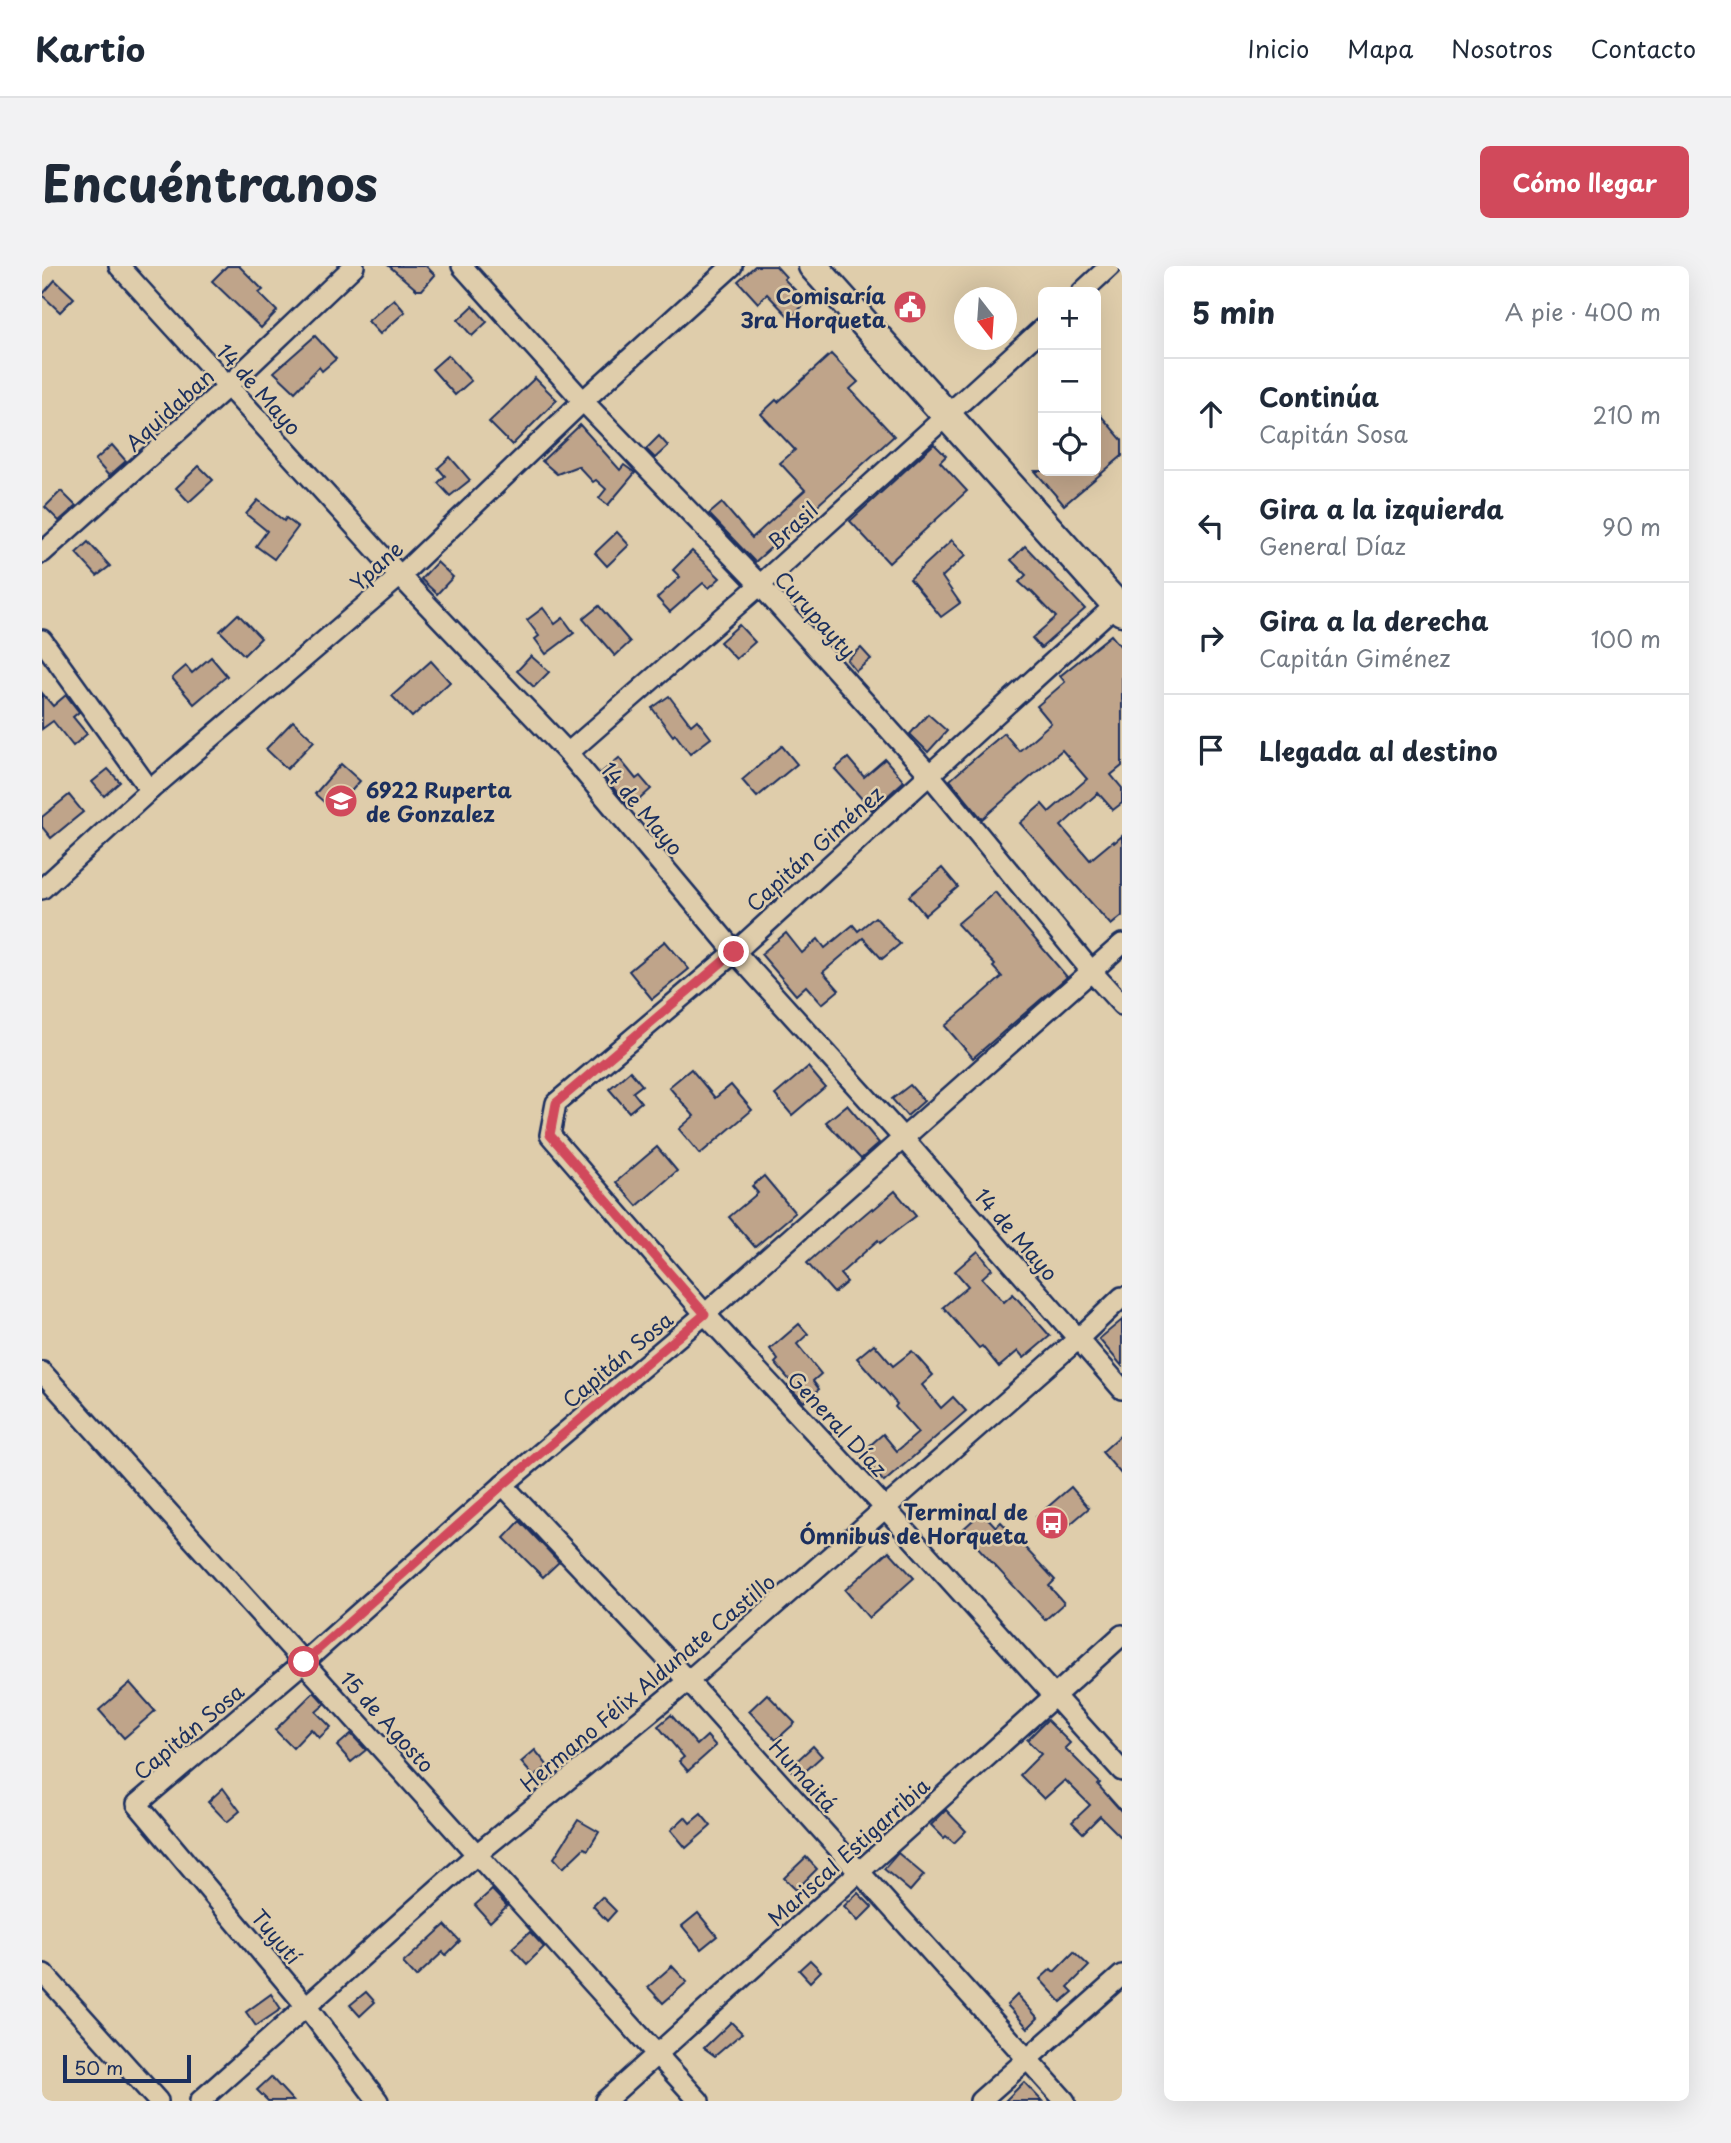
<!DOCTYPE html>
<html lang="es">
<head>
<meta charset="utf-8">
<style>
  body { margin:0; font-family:"Playpen Sans",sans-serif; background:#f2f2f3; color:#1f2937 }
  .controls { position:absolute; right:21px; top:21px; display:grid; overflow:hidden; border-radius:10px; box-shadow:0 7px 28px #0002 }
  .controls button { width:63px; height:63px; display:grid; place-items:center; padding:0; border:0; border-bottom:2px solid #e0e1e3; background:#fff; color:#1f2937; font:35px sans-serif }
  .compass { position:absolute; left:912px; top:21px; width:63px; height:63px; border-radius:50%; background:#fff; box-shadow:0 7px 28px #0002; rotate:163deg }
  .scale { position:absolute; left:21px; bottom:18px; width:128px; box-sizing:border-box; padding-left:7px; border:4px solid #1b2f5e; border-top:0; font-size:19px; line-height:24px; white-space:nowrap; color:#1b2f5e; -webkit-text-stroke:5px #dfcdab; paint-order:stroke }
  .stop { position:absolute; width:21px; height:21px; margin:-16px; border:5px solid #d1495b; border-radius:50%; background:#fff }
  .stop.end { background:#d1495b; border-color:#fff; box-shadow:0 2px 7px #0008 }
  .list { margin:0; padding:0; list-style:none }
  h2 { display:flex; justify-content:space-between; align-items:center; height:91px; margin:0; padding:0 28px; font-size:30px }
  h2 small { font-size:23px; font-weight:400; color:#747a83 }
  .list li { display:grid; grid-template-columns:46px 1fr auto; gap:21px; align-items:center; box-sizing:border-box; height:112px; padding:0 28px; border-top:2px solid #e0e1e3 }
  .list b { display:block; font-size:26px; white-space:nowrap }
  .list p { margin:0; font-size:23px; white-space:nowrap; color:#747a83 }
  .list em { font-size:23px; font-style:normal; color:#747a83 }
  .icon { flex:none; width:38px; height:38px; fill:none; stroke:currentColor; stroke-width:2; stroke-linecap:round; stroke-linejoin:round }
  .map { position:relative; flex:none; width:1080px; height:1835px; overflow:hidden; border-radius:10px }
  header { display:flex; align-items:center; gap:42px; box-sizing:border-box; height:98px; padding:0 35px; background:#fff; border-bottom:2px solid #e0e1e3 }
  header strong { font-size:33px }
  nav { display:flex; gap:38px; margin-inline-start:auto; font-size:24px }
  .intro { display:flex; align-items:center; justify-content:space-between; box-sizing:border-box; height:168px; padding:0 42px }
  h1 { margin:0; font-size:49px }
  .button { padding:18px 32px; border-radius:10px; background:#d1495b; color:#fff; font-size:24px; font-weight:700 }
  main { display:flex; gap:42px; padding:0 42px }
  aside { flex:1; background:#fff; border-radius:10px; box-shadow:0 7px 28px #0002 }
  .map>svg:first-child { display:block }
  .building { fill:#bfa48a; stroke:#1b2f5e; stroke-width:2 }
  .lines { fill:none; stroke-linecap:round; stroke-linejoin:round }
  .minor-casing { stroke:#1b2f5e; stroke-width:24 }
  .secondary-casing { stroke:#1b2f5e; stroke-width:33 }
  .minor { stroke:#dfcdab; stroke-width:19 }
  .secondary { stroke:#dfcdab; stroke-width:28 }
  .route { stroke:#d1495b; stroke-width:9 }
  .labels { text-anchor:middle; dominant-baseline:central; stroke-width:5; stroke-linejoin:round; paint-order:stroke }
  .poi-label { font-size:21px; font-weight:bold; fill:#1b2f5e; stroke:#dfcdab; text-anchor:end }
  .street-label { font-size:21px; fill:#1b2f5e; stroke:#dfcdab }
</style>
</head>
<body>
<header>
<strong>Kartio</strong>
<nav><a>Inicio</a><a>Mapa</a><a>Nosotros</a><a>Contacto</a></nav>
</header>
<div class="intro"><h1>Encuéntranos</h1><a class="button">Cómo llegar</a></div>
<main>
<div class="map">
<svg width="1080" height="1835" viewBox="0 0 1080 1835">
  <rect width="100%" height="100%" fill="#dfcdab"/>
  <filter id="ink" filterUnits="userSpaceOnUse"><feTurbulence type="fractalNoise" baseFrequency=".0143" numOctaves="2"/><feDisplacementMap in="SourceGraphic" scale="14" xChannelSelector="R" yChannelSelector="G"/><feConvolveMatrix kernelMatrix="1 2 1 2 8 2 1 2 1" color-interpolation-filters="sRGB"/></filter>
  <g filter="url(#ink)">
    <g class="building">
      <polygon points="185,0 197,0 221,24 217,27 235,45 219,62 170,15"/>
      <polygon points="347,0 384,0 393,9 380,24 375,24"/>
      <polygon points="713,0 734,0 744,11 742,13 765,36 748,52 725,28 716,37 696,15"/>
      <polygon points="13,14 32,32 18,46 0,29"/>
      <polygon points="352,33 363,46 338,68 326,55"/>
      <polygon points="431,40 445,56 430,70 416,54"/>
      <polygon points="273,70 294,93 280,105 277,101 253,126 232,106"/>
      <polygon points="789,88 816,116 808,123 852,170 713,296 667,248 680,237 710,272 763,224 738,197 753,184 719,148 734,134 736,136"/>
      <polygon points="406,89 429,115 413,129 390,103"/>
      <polygon points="493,112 515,134 470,179 447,156"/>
      <polygon points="1054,144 1080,174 1080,190 1022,239 993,205 1054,205"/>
      <polygon points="538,159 578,204 582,199 593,207 566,239 557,232 564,223 554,214 551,216 536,200 515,208 500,195"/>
      <polygon points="617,170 626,180 613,192 604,183"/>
      <polygon points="892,178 904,190 898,196 925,225 847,297 808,255"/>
      <polygon points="70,179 84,195 67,210 53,194"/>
      <polygon points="408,191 428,214 408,230 396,217 403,210 396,202"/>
      <polygon points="157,200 171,214 147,236 134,222"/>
      <polygon points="19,225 34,240 17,255 3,241"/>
      <polygon points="216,234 242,255 244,252 256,261 232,293 214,280 225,265 204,248"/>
      <polygon points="575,266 587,279 565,300 553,287"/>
      <polygon points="910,274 924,289 900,311 918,337 899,351 868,313"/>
      <polygon points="46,276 68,300 55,310 34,287"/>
      <polygon points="983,280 1043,343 999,382 990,372 1014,351 988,324 987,325 977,316 984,309 969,294"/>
      <polygon points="650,285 678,312 667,322 661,317 628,346 615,332 638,311 631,304"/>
      <polygon points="395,296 411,311 395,328 379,313"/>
      <polygon points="557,340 588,376 573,390 541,353"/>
      <polygon points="501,342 513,358 521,352 532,367 504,388 493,373 497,370 485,354"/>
      <polygon points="196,348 219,372 202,389 178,365"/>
      <polygon points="697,359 713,376 694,393 678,376"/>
      <polygon points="1069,369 1080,382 1080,500 1069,509 1080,522 1080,537 1071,544 1056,527 1019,560 1048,594 1071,575 1072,577 1080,570 1080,650 1069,659 978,557 1000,538 1007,546 1045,513 1020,484 940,553 908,514 962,467 977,485 1009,457 995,440 1023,416 1018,410"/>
      <polygon points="819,382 829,393 814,405 805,394"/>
      <polygon points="489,390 507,406 492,421 475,405"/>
      <polygon points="169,391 185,410 152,438 130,412 144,400 150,407"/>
      <polygon points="389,395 408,416 370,451 350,430"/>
      <polygon points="0,427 11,440 24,429 37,446 31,451 45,468 31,480 11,455 0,463"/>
      <polygon points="627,430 649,459 655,454 669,472 648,488 633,468 631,470 610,442"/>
      <polygon points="886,448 905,465 886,486 868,468"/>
      <polygon points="251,455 272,475 245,503 224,483"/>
      <polygon points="740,480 755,498 715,531 700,514"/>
      <polygon points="577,492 594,513 598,510 609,523 588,542 559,507"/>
      <polygon points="806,492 822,511 843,493 862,515 830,544 793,503"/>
      <polygon points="299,498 318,515 292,545 273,528"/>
      <polygon points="66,503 78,516 62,530 50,516"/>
      <polygon points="27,529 41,546 9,572 0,561 0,551"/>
      <polygon points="900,602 916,621 883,649 867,630"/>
      <polygon points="953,626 1025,711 931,792 903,760 960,711 951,701 953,699 915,658"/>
      <polygon points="833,651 858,678 840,693 821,672 781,706 797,724 780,738 764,720 754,729 719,688 744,667 760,687 776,673 783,682 811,659 816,665"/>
      <polygon points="623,675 647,703 610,733 587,705"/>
      <polygon points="766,801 783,821 750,849 733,829"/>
      <polygon points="649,803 673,832 689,819 710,844 658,888 637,863 652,850 627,821"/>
      <polygon points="588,805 600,819 591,826 599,836 587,846 567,823"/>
      <polygon points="868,819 882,835 865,850 850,833"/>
      <polygon points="805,839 837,877 819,893 784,856"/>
      <polygon points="615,881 635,905 595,940 574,916"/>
      <polygon points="722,910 753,947 713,981 687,951 716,927 710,920"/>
      <polygon points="853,925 874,950 838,977 836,974 798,1008 805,1016 792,1027 765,997 808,959 809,960 830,942 831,944"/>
      <polygon points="936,985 950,1003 940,1012 962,1036 971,1028 1008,1070 982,1092 976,1085 957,1101 940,1080 937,1082 901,1041 926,1020 913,1005"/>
      <polygon points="1080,1054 1080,1100 1057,1073"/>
      <polygon points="757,1058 766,1068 755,1078 779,1108 771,1115 777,1123 762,1136 746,1120 750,1117 733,1097 736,1094 728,1083"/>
      <polygon points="832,1078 851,1100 870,1085 891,1109 880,1119 899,1142 911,1131 924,1145 842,1216 818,1188 841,1168 855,1185 876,1167 853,1141 855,1138 815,1092"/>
      <polygon points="1080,1168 1080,1209 1060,1186"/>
      <polygon points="1029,1221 1047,1242 1012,1272 994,1251"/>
      <polygon points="940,1246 954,1261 959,1256 1013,1314 1007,1320 1022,1337 1003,1354 920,1264"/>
      <polygon points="478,1255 517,1296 501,1311 462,1272"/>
      <polygon points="847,1285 872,1312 827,1352 803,1324"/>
      <polygon points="88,1417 113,1445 82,1472 57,1444"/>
      <polygon points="272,1426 283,1438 274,1446 289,1461 277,1472 269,1463 251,1482 233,1464"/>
      <polygon points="725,1428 753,1457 734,1474 707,1445"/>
      <polygon points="629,1449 655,1479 665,1470 674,1480 646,1505 637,1495 642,1491 616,1460"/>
      <polygon points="1005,1454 1028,1477 1023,1482 1058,1517 1056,1519 1080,1546 1080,1572 1058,1550 1041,1567 1030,1556 1048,1539 1023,1514 1002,1533 978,1509 999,1488 985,1474"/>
      <polygon points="309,1468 324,1484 309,1496 295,1480"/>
      <polygon points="771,1480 780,1490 756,1512 747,1502"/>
      <polygon points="493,1484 506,1500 492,1511 479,1496"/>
      <polygon points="181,1522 198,1545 185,1556 166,1536"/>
      <polygon points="904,1544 924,1565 912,1577 904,1570 902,1572 889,1559"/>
      <polygon points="659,1548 669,1560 644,1582 629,1564 643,1551 648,1557"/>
      <polygon points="536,1554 557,1566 546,1584 542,1582 521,1602 512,1592"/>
      <polygon points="856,1587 882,1609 868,1625 842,1603"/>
      <polygon points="764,1591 775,1603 754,1624 742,1612"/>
      <polygon points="450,1624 465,1640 448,1656 433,1639"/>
      <polygon points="816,1627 830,1641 816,1655 802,1640"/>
      <polygon points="560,1631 574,1645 565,1655 551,1640"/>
      <polygon points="656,1647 675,1670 659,1683 640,1660"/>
      <polygon points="403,1659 418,1675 404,1689 401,1686 374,1711 361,1697"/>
      <polygon points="488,1666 502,1681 485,1698 470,1682"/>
      <polygon points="1032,1686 1047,1700 1026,1721 1031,1726 1019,1736 998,1713 1009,1703 1012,1706"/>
      <polygon points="768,1694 779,1705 768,1716 757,1704"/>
      <polygon points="630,1700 645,1716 621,1737 606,1721"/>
      <polygon points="324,1726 333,1736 318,1750 308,1739"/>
      <polygon points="229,1728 239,1743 214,1760 204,1746"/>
      <polygon points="975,1729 996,1752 986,1762 965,1739"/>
      <polygon points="689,1756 700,1767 673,1790 662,1782"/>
      <polygon points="229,1811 251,1835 226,1835 215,1824"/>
      <polygon points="982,1816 1000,1835 963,1835"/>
    </g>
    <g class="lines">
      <defs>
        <g id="minor">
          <polyline points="77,0 358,310 526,487 693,686 861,872 1080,1123"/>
          <polyline points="420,0 541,135 718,319 887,508 1050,706 1080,739"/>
          <polyline points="1040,26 1068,0"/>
          <polyline points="0,287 185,121 312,0"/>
          <polyline points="1080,333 693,686 514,837 508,869 663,1048 843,1242 1080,1505"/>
          <polyline points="0,374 108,524"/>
          <polyline points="526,487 718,319 1001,62"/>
          <polyline points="0,623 108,524 358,310 541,135 690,0"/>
          <polyline points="0,1106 657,1835"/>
          <polyline points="461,1219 646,1415 1023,1835"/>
          <polyline points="2,1708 116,1835"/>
          <polyline points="158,1835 435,1588 646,1415 1036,1073 1080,1031"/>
          <polyline points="336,1835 264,1740 95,1538 262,1396 461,1219 663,1048 1080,678"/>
          <polyline points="563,1835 1080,1369"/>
          <polyline points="938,1835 1080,1709"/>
        </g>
        <polyline id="secondary" points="771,0 1080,345"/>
      </defs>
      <use href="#minor" class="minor-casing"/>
      <use href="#secondary" class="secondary-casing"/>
      <use href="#minor" class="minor"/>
      <use href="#secondary" class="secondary"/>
    </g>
  </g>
  <g class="lines" filter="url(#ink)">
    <polyline class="route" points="262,1396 461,1219 663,1048 508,869 514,837 692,686"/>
  </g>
  <defs>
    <symbol id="civic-disc" viewBox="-11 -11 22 22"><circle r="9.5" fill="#d1495b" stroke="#dfcdab"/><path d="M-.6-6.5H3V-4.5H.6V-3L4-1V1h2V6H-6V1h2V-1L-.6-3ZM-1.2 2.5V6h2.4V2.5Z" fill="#fff"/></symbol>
    <symbol id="school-disc" viewBox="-11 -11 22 22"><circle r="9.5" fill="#d1495b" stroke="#dfcdab"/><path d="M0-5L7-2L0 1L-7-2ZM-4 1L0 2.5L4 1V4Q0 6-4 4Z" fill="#fff"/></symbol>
    <symbol id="bus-disc" viewBox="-11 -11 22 22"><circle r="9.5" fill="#d1495b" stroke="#dfcdab"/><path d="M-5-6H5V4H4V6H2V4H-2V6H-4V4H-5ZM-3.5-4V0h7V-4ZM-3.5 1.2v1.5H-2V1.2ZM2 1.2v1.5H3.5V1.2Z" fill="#fff"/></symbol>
  </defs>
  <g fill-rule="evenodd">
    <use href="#civic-disc" x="849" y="22" width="38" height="38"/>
    <use href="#school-disc" x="280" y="516" width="38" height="38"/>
    <use href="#bus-disc" x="991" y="1238" width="38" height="38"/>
  </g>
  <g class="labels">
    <g class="poi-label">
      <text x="844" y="29">Comisaría<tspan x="844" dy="24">3ra Horqueta</tspan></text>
      <text x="324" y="523" text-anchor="start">6922 Ruperta<tspan x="324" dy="24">de Gonzalez</tspan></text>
      <text x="986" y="1245">Terminal de<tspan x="986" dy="24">Ómnibus de Horqueta</tspan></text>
    </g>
    <g class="street-label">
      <text transform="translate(218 123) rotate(48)">14 de Mayo</text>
      <text transform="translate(127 143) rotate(-42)">Aquidaban</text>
      <text transform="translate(750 259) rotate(-42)">Brasil</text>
      <text transform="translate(334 299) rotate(-42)">Ypane</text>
      <text transform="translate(774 348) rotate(48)">Curupayty</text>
      <text transform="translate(601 542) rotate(50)">14 de Mayo</text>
      <text transform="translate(772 582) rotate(-42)">Capitán Giménez</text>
      <text transform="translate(975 968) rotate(49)">14 de Mayo</text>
      <text transform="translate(575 1093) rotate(-40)">Capitán Sosa</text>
      <text transform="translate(796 1157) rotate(47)">General Díaz</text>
      <text transform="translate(605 1416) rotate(-40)">Hermano Félix Aldunate Castillo</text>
      <text transform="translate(346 1455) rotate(48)">15 de Agosto</text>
      <text transform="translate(146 1465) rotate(-40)">Capitán Sosa</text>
      <text transform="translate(762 1509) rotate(48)">Humaitá</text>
      <text transform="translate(806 1585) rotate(-42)">Mariscal Estigarribia</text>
      <text transform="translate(235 1670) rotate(50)">Tuyutí</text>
    </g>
  </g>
</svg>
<div class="controls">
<button>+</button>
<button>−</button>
<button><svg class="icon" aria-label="locate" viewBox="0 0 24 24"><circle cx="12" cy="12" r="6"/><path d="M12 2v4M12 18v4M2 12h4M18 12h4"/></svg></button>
</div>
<svg class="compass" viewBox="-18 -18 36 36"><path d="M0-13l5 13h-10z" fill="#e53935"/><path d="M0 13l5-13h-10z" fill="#747a83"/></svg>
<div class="scale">50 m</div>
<div class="stop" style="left:262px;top:1396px"></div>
<div class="stop end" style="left:692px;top:686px"></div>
</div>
<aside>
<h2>5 min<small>A pie · 400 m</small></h2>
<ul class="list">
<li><svg class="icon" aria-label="ahead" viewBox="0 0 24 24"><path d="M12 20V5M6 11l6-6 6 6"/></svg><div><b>Continúa</b><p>Capitán Sosa</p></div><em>210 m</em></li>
<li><svg class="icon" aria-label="left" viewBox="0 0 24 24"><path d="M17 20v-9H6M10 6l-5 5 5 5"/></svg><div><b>Gira a la izquierda</b><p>General Díaz</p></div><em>90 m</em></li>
<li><svg class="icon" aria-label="right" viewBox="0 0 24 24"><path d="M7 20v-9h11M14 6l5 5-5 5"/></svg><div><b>Gira a la derecha</b><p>Capitán Giménez</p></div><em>100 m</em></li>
<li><svg class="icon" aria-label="arrive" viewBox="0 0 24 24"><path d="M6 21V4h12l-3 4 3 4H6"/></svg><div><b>Llegada al destino</b></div></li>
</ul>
</aside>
</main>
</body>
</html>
